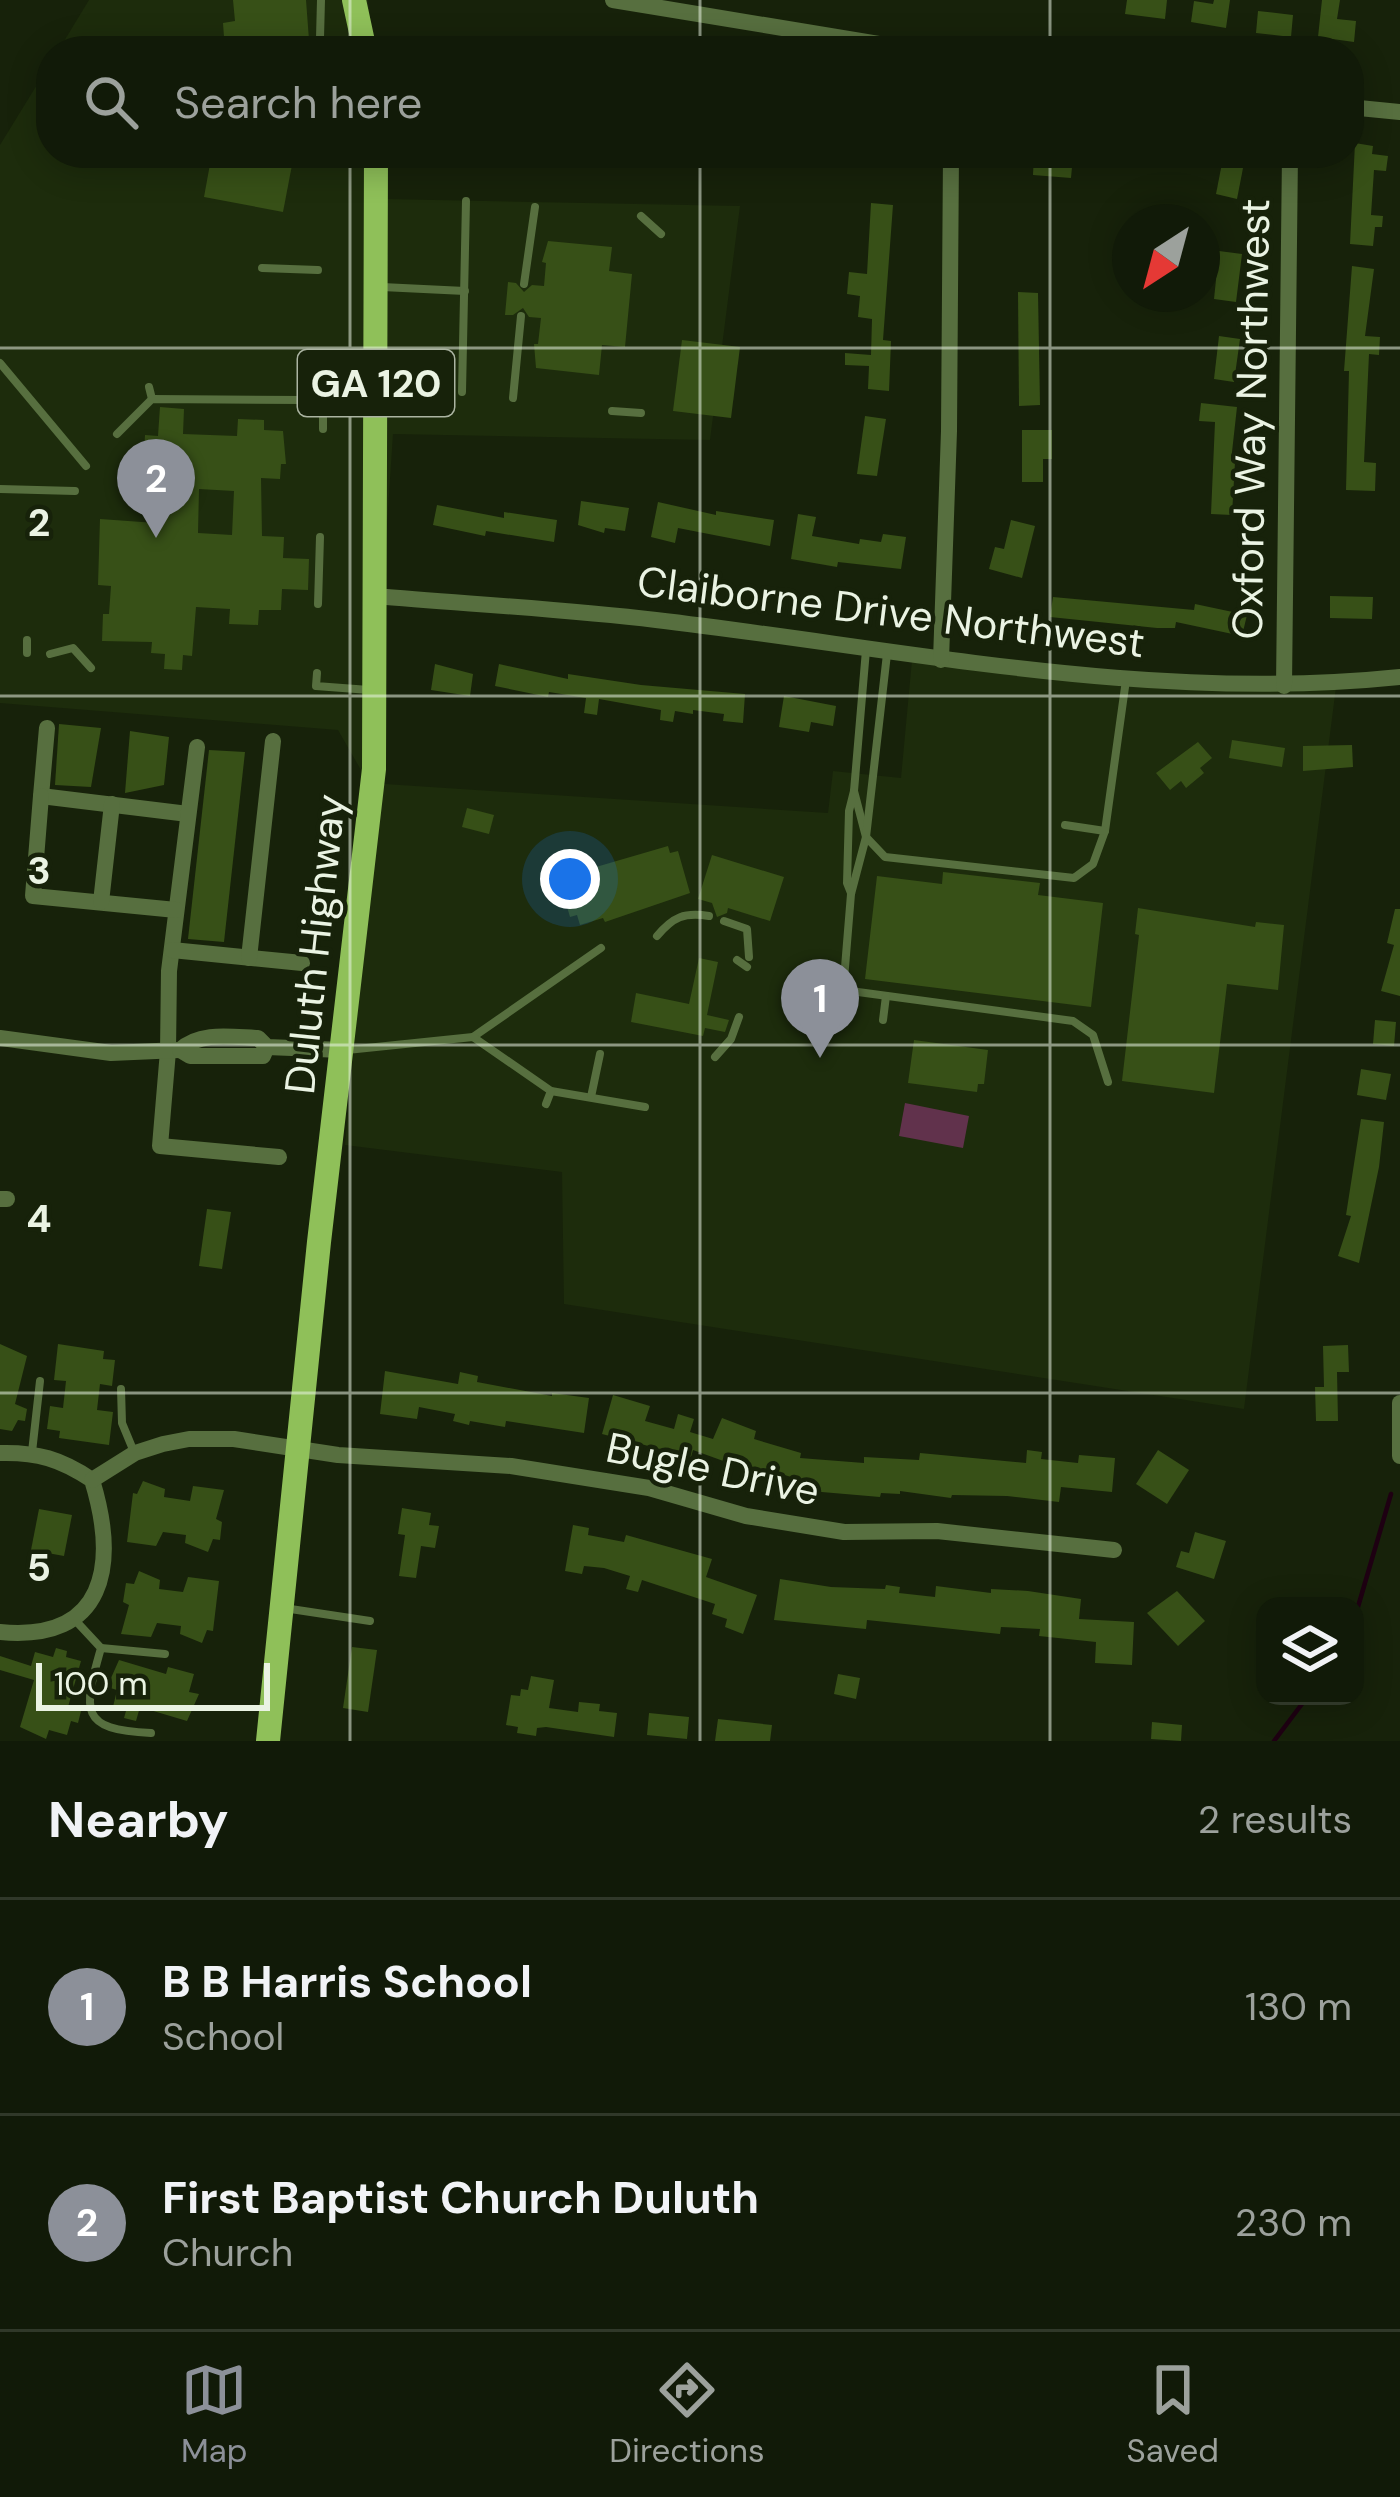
<!DOCTYPE html>
<html lang="en">
<head>
<meta charset="utf-8">
<style>
  body { margin:0; font-family:"DM Sans",sans-serif; background:#1a2312; color:#f1f3f6 }
  .controls { position:absolute; right:36px; bottom:36px; display:grid; overflow:hidden; border-radius:24px; box-shadow:0 6px 30px #0003 }
  .controls button { width:108px; height:108px; display:grid; place-items:center; padding:0; border:0; border-bottom:3px solid #303829; background:#111a08; color:#f1f3f6; font:60px sans-serif }
  .compass { position:absolute; left:1112px; top:204px; width:108px; height:108px; border-radius:50%; background:#111a08; box-shadow:0 6px 30px #0003; rotate:216deg }
  .scale { position:absolute; left:36px; bottom:30px; width:234px; box-sizing:border-box; padding-left:12px; border:6px solid #eaf3e3; border-top:0; font-size:33px; line-height:42px; white-space:nowrap; color:#eaf3e3; -webkit-text-stroke:9px #17220a; paint-order:stroke }
  .you { position:absolute; left:570px; top:879px; width:42px; height:42px; margin:-30px; border:9px solid #fff; border-radius:50%; background:#1a73e8; box-shadow:0 0 0 18px #1a73e833 }
  .badge { display:grid; place-items:center; width:78px; height:78px; border-radius:50%; background:#8c9099; color:#fff; font-size:39px; font-weight:700 }
  .pin { position:absolute; translate:-50% -99px; filter:drop-shadow(0 3px 6px #0008) }
  .pin::after { content:''; position:absolute; top:63px; width:42px; height:36px; background:inherit; clip-path:polygon(0 0,100% 0,50% 100%) }
  .list { margin:0; padding:0; list-style:none }
  h2 { display:flex; justify-content:space-between; align-items:center; height:156px; margin:0; padding:0 48px; font-size:51px }
  h2 small { font-size:39px; font-weight:400; color:#9ca19c }
  .list li { display:grid; grid-template-columns:78px 1fr auto; gap:36px; align-items:center; box-sizing:border-box; height:216px; padding:0 48px; border-top:3px solid #303829 }
  .list b { display:block; font-size:45px; white-space:nowrap }
  .list p { margin:0; font-size:39px; white-space:nowrap; color:#9ca19c }
  .list em { font-size:39px; font-style:normal; color:#9ca19c }
  .icon { flex:none; width:66px; height:66px; fill:none; stroke:currentColor; stroke-width:2; stroke-linecap:round; stroke-linejoin:round }
  .map { position:relative; flex:none; width:1400px; height:1741px; overflow:hidden }
  .search { position:absolute; background:#111a08; box-shadow:0 6px 30px #0003; left:36px; right:36px; top:36px; height:132px; display:flex; align-items:center; gap:30px; box-sizing:border-box; padding:0 42px; border-radius:48px; color:#9ca19c; font-size:45px }
  .sheet { height:588px; background:#111a08 }
  nav { display:flex; justify-content:space-around; align-items:center; box-sizing:border-box; height:168px; border-top:3px solid #303829; background:#111a08; font-size:33px; color:#9ca19c }
  nav a { display:grid; justify-items:center; gap:6px }
  nav .on { color:#8c9099 }
  .map>svg:first-child { display:block }
  .built { fill:#1d2c0c }
  .green { fill:#61324c }
  .lines { fill:none; stroke-linecap:round; stroke-linejoin:round }
  .stream { stroke:#1e0012; stroke-width:4.5 }
  .building { fill:#375017; fill-rule:evenodd }
  .lane { stroke:#576f3f; stroke-width:8 }
  .street { stroke:#576f3f; stroke-width:16 }
  .primary { stroke:#8fc059; stroke-width:24 }
  .grid { fill:none; stroke:#eaf3e3; stroke-width:3; stroke-opacity:0.55 }
  .labels { text-anchor:middle; dominant-baseline:central; stroke-width:9; stroke-linejoin:round; paint-order:stroke }
  .shield { fill:#17220a; stroke:#abb4a2; stroke-width:3 }
  .shield-label { font-size:39px; font-weight:bold; fill:#eaf3e3 }
  .street-label { font-size:42px; fill:#eaf3e3; stroke:#17220a }
  .grid-label { font-size:39px; text-anchor:middle; font-weight:bold; fill:#eaf3e3; stroke:#17220a; stroke-width:9; stroke-linejoin:round; paint-order:stroke }
</style>
</head>
<body>
<div class="map">
<svg width="1400" height="1741" viewBox="0 0 1400 1741">
  <rect width="100%" height="100%" fill="#17220a"/>
  <g class="built">
    <polygon points="89,0 368,0 374,51 58,51"/>
    <polygon points="51,62 51,153 382,153 385,199 740,206 710,440 393,434 370,783 828,813 833,771 901,778 912,660 1336,687 1244,1409 564,1304 562,1172 345,1145 361,972 369,784 338,730 0,703 0,145"/>
  </g>
  <polygon class="green" points="905,1103 969,1116 963,1148 899,1136"/>
  <g class="lines">
    <g class="stream">
      <polyline points="1355,1617 1391,1494"/>
      <polyline points="1274,1741 1308,1696"/>
    </g>
  </g>
  <g class="building">
    <polygon points="233,0 306,0 309,40 267,40 268,51 225,51 223,23 235,21"/>
    <polygon points="1127,0 1167,0 1165,19 1125,14"/>
    <polygon points="1214,0 1230,0 1226,28 1191,22 1194,1 1213,4"/>
    <polygon points="1322,0 1340,0 1337,19 1356,21 1354,42 1318,37"/>
    <polygon points="1258,11 1293,15 1291,37 1256,33"/>
    <polygon points="1355,143 1373,146 1372,154 1388,156 1386,171 1374,170 1371,215 1383,216 1382,227 1375,227 1373,246 1350,244"/>
    <polygon points="212,153 242,153 292,165 283,212 204,197"/>
    <polygon points="1034,153 1073,156 1071,178 1033,175"/>
    <polygon points="1223,158 1244,163 1237,199 1216,194"/>
    <polygon points="871,203 893,205 883,340 891,341 889,391 868,389 869,366 845,365 845,353 871,355 872,319 858,317 860,296 847,294 849,272 867,274"/>
    <polygon points="548,241 612,247 609,271 632,274 625,347 602,345 599,375 536,368 534,344 538,344 541,318 529,317 523,308 513,315 505,315 508,282 516,283 524,292 532,285 544,286 546,263 542,262"/>
    <polygon points="1219,251 1242,254 1236,302 1214,299"/>
    <polygon points="1352,266 1374,269 1365,336 1380,337 1379,355 1369,354 1364,462 1376,463 1375,491 1346,490 1349,371 1344,371"/>
    <polygon points="1018,292 1038,293 1040,405 1019,406"/>
    <polygon points="1219,336 1240,339 1234,382 1214,379"/>
    <polygon points="682,340 740,347 731,418 673,411"/>
    <polygon points="1201,403 1237,407 1231,461 1235,462 1232,515 1211,514 1215,422 1199,421"/>
    <path d="M 160,407 L 184,409 L 183,434 L 237,436 L 238,419 L 264,420 L 264,430 L 283,431 L 286,464 L 281,464 L 280,479 L 261,478 L 262,536 L 284,537 L 283,558 L 309,559 L 308,590 L 282,589 L 281,610 L 259,610 L 258,625 L 229,624 L 230,609 L 196,607 L 192,656 L 183,655 L 182,670 L 164,669 L 165,654 L 151,653 L 152,642 L 102,641 L 103,614 L 109,614 L 111,586 L 98,585 L 100,519 L 156,523 L 158,488 L 149,488 L 151,468 L 143,467 L 145,435 L 158,436 ZM 199,489 L 234,491 L 232,535 L 198,533 Z"/>
    <polygon points="865,416 886,419 877,476 857,474"/>
    <polygon points="1022,430 1052,430 1052,459 1043,459 1043,482 1022,482"/>
    <polygon points="581,501 629,508 625,531 605,528 604,533 578,525"/>
    <polygon points="658,502 716,515 716,511 774,520 770,546 678,528 675,543 651,537"/>
    <polygon points="437,505 504,518 504,512 557,520 554,542 486,531 485,536 433,525"/>
    <polygon points="798,514 816,517 812,536 859,544 860,539 881,542 883,534 906,537 901,569 838,562 837,567 791,559"/>
    <polygon points="1011,520 1035,526 1022,578 989,569 995,547 1004,549"/>
    <polygon points="1330,596 1373,597 1372,619 1330,618"/>
    <polygon points="1053,597 1194,610 1195,604 1247,615 1242,636 1176,622 1175,628 1157,628 1050,617"/>
    <polygon points="435,664 473,674 470,696 431,690"/>
    <polygon points="499,664 568,679 568,674 641,685 745,694 743,723 723,721 724,714 693,710 693,714 675,711 673,722 660,720 661,710 599,699 597,715 584,713 586,698 549,692 548,697 495,686"/>
    <polygon points="784,696 836,706 833,726 811,722 809,732 779,727"/>
    <polygon points="59,724 101,728 91,787 55,785"/>
    <polygon points="130,731 169,737 164,785 125,793"/>
    <polygon points="1232,740 1285,748 1282,767 1229,758"/>
    <polygon points="1198,742 1212,758 1200,768 1204,773 1186,788 1181,781 1170,790 1156,773"/>
    <polygon points="1352,745 1353,767 1303,771 1303,746"/>
    <polygon points="209,750 245,752 224,942 188,939"/>
    <polygon points="467,808 494,815 489,834 462,827"/>
    <polygon points="668,846 670,853 678,851 690,893 605,922 603,918 580,925 577,915 570,917 565,900 572,898 565,876"/>
    <polygon points="712,855 784,877 770,921 728,908 727,913 717,917 712,903 698,899"/>
    <polygon points="943,872 1040,883 1038,895 1103,903 1091,1007 865,979 877,876 942,884"/>
    <polygon points="1138,908 1255,927 1256,922 1284,925 1278,990 1227,984 1214,1093 1122,1081 1139,935 1135,934"/>
    <polygon points="1395,909 1400,909 1400,996 1381,991 1394,945 1387,943"/>
    <polygon points="699,958 718,962 707,1015 729,1020 725,1032 705,1028 703,1036 631,1022 636,993 689,1004"/>
    <polygon points="1375,1020 1396,1022 1394,1046 1373,1044"/>
    <polygon points="914,1040 988,1050 984,1084 978,1084 977,1092 908,1083"/>
    <polygon points="1361,1069 1391,1074 1386,1100 1357,1095"/>
    <polygon points="1361,1119 1384,1122 1379,1167 1359,1263 1338,1256 1351,1216 1346,1215"/>
    <polygon points="207,1209 231,1212 222,1269 199,1266"/>
    <polygon points="0,1344 27,1356 15,1404 27,1409 25,1421 18,1420 12,1431 0,1429"/>
    <polygon points="58,1344 104,1351 103,1359 115,1360 112,1386 100,1384 97,1410 113,1412 109,1445 59,1438 60,1431 47,1429 50,1406 63,1408 66,1381 54,1380"/>
    <polygon points="1348,1345 1349,1372 1337,1372 1338,1421 1316,1421 1315,1387 1324,1387 1323,1346"/>
    <polygon points="385,1371 458,1384 460,1372 478,1376 477,1382 552,1396 552,1393 589,1398 584,1433 506,1421 505,1427 470,1421 469,1425 453,1421 455,1414 419,1407 417,1419 380,1414"/>
    <polygon points="613,1395 650,1406 645,1421 674,1429 678,1414 694,1419 690,1432 713,1439 722,1418 756,1431 754,1439 801,1453 800,1458 864,1463 864,1457 919,1460 920,1453 1026,1463 1027,1450 1042,1452 1041,1459 1078,1463 1079,1455 1115,1458 1112,1492 1061,1487 1059,1502 1007,1496 952,1495 951,1498 900,1491 900,1494 881,1493 880,1497 810,1491 811,1483 778,1473 776,1480 693,1450 691,1457 602,1434"/>
    <polygon points="1158,1450 1189,1470 1167,1504 1136,1484"/>
    <polygon points="143,1481 165,1489 164,1497 190,1501 193,1486 224,1490 216,1519 222,1522 220,1540 213,1539 208,1552 185,1543 186,1535 163,1532 156,1546 127,1542 133,1493 137,1494"/>
    <polygon points="402,1508 431,1513 429,1525 439,1526 435,1548 421,1546 416,1578 399,1576 405,1535 398,1534"/>
    <polygon points="39,1509 72,1515 64,1556 31,1550"/>
    <polygon points="573,1525 589,1528 588,1535 624,1542 626,1535 712,1559 706,1577 757,1595 743,1634 725,1627 727,1619 712,1614 715,1604 642,1580 638,1592 626,1589 630,1576 604,1568 584,1566 582,1574 565,1571"/>
    <polygon points="1195,1532 1226,1541 1214,1579 1176,1567 1181,1551 1189,1553"/>
    <polygon points="139,1571 160,1580 159,1589 183,1592 188,1577 219,1581 213,1631 207,1630 202,1643 180,1634 181,1626 157,1623 151,1637 121,1634 129,1605 123,1602 126,1583 134,1584"/>
    <polygon points="780,1579 831,1587 885,1589 886,1585 900,1587 899,1593 935,1597 936,1586 991,1593 991,1589 1028,1591 1081,1599 1079,1619 1134,1622 1132,1665 1095,1663 1096,1642 1039,1636 1040,1629 1001,1627 1000,1634 867,1620 866,1629 774,1620"/>
    <polygon points="1177,1591 1205,1621 1178,1646 1147,1613"/>
    <polygon points="352,1647 377,1650 368,1712 343,1708"/>
    <polygon points="56,1648 67,1651 66,1657 81,1661 68,1707 81,1711 78,1723 71,1721 67,1735 49,1730 46,1739 20,1727 34,1680 0,1670 0,1656 31,1666 35,1652 53,1657"/>
    <polygon points="119,1660 166,1674 168,1667 194,1674 189,1692 199,1694 187,1721 140,1707 136,1721 124,1718 126,1711 113,1707 117,1690 107,1687"/>
    <polygon points="838,1674 860,1678 856,1699 834,1694"/>
    <polygon points="531,1676 554,1680 549,1708 578,1712 579,1702 600,1704 599,1711 617,1713 614,1737 546,1727 537,1728 536,1736 517,1733 518,1727 506,1725 511,1695 520,1696 521,1689 528,1690"/>
    <polygon points="649,1713 689,1717 687,1739 647,1735"/>
    <polygon points="718,1719 772,1725 770,1741 715,1741"/>
    <polygon points="1152,1722 1182,1725 1181,1741 1151,1739"/>
  </g>
  <g class="lines">
    <g class="lane">
      <polyline points="320,38 321,0"/>
      <polyline points="203,48 210,51"/>
      <polyline points="641,216 661,234"/>
      <polyline points="262,268 318,270"/>
      <polyline points="524,284 535,207"/>
      <polyline points="382,287 465,291"/>
      <polyline points="0,363 86,466"/>
      <polyline points="149,387 152,399"/>
      <polyline points="462,392 466,201"/>
      <polyline points="513,398 521,316"/>
      <polyline points="612,411 641,413"/>
      <polyline points="323,429 323,411"/>
      <polyline points="117,434 152,399 304,400 323,411 369,412"/>
      <polyline points="0,489 75,491"/>
      <polyline points="318,604 320,537"/>
      <polyline points="27,653 27,640"/>
      <polyline points="50,654 73,648 91,668"/>
      <polyline points="317,673 316,686 369,690"/>
      <polyline points="854,791 866,837 885,857 1074,878 1093,864 1105,831 1126,680"/>
      <polyline points="1065,825 1105,831"/>
      <polyline points="851,893 847,883 849,811 854,791 866,650"/>
      <polyline points="724,921 747,929 749,957"/>
      <path d="M 657,936 C 673,917 684,912 709,916"/>
      <polyline points="737,960 747,967"/>
      <polyline points="843,990 1073,1021 1093,1035 1108,1082"/>
      <polyline points="841,1016 851,894 866,837 887,654"/>
      <polyline points="883,1020 886,996"/>
      <polyline points="473,1037 601,948"/>
      <polyline points="347,1050 473,1037 551,1091 645,1107"/>
      <polyline points="715,1057 731,1039 739,1017"/>
      <polyline points="591,1097 600,1054"/>
      <polyline points="546,1104 551,1091"/>
      <polyline points="121,1389 122,1423 134,1452"/>
      <polyline points="32,1452 40,1381"/>
      <polyline points="284,1608 370,1621"/>
      <path d="M 75,1620 L 101,1648 C 83,1711 79,1730 151,1733"/>
      <polyline points="101,1648 165,1654"/>
    </g>
    <g class="street">
      <polyline points="613,0 921,51"/>
      <polyline points="1349,107 1400,112"/>
      <path d="M 375,596 C 468,604 563,609 656,620 C 904,649 1150,703 1400,677"/>
      <polyline points="941,660 949,431 951,153"/>
      <polyline points="1284,686 1290,153"/>
      <polyline points="47,728 41,796 188,814"/>
      <polyline points="197,747 169,971 168,1051 160,1146 279,1157"/>
      <polyline points="41,796 33,896 176,910"/>
      <polyline points="101,902 112,804"/>
      <polyline points="172,950 302,963"/>
      <polyline points="249,958 273,741"/>
      <polyline points="0,1038 111,1053 179,1050"/>
      <path d="M 267,1047 L 263,1056 L 190,1056 L 180,1050 C 200,1031 232,1037 258,1038 L 267,1047 L 342,1050"/>
      <polyline points="0,1199 7,1199"/>
      <polyline points="1400,1403 1400,1456"/>
      <path d="M 0,1453 C 37,1452 61,1459 92,1480 C 118,1565 106,1642 0,1632"/>
      <polyline points="92,1480 135,1453 163,1444 189,1439 234,1439 338,1455 511,1466 649,1488 746,1516 844,1532 937,1531 1114,1550"/>
    </g>
    <g class="primary">
      <polyline points="354,0 365,51"/>
      <polyline points="268,1741 319,1242 374,769 376,153"/>
    </g>
  </g>
  <path class="grid" d="M 350,0 L 350,51M 700,0 L 700,51M 1050,0 L 1050,51M 350,153 L 350,1741M 700,153 L 700,1741M 1050,153 L 1050,1741M 0,348 L 1400,348M 0,696 L 1400,696M 0,1045 L 1400,1045M 0,1393 L 1400,1393"/>
  <g class="labels">
    <rect class="shield" x="298" y="350" width="156" height="66" rx="9"/>
    <g class="shield-label">
      <text x="376" y="383">GA 120</text>
    </g>
    <g class="street-label">
      <text transform="translate(1251 419) rotate(-89)">Oxford Way Northwest</text>
      <text transform="translate(891 612) rotate(7)">Claiborne Drive Northwest</text>
      <text transform="translate(315 944) rotate(-84)">Duluth Highway</text>
      <text transform="translate(713 1469) rotate(12)">Bugle Drive</text>
    </g>
  </g>
  <g class="grid-label">
    <text x="39" y="536">2</text>
    <text x="39" y="884">3</text>
    <text x="39" y="1232">4</text>
    <text x="39" y="1581">5</text>
  </g>
</svg>
<div class="controls">
<button><svg class="icon" aria-label="layers" viewBox="0 0 24 24"><path d="M12 4l9 5-9 5-9-5zM3 14l9 5 9-5"/></svg></button>
</div>
<svg class="compass" viewBox="-18 -18 36 36"><path d="M0-13l5 13h-10z" fill="#e53935"/><path d="M0 13l5-13h-10z" fill="#9ca19c"/></svg>
<div class="scale">100 m</div>
<div class="you"></div>
<div class="pin badge" style="left:820px;top:1058px">1</div>
<div class="pin badge" style="left:156px;top:538px">2</div>
<div class="search"><svg class="icon" aria-label="search" viewBox="0 0 24 24"><circle cx="10" cy="10" r="6"/><path d="M15 15l6 6"/></svg>Search here</div>
</div>
<section class="sheet">
<h2>Nearby<small>2 results</small></h2>
<ul class="list">
<li><span class="badge">1</span><div><b>B B Harris School</b><p>School</p></div><em>130 m</em></li>
<li><span class="badge">2</span><div><b>First Baptist Church Duluth</b><p>Church</p></div><em>230 m</em></li>
</ul>
</section>
<nav>
<a class="on"><svg class="icon" aria-label="map" viewBox="0 0 24 24"><path d="M3 6l6-2 6 2 6-2v14l-6 2-6-2-6 2zM9 4v14M15 6v14"/></svg>Map</a>
<a><svg class="icon" aria-label="directions" viewBox="0 0 24 24"><path d="M12 3l9 9-9 9-9-9zM9 14v-3h6M13 9l2 2-2 2"/></svg>Directions</a>
<a><svg class="icon" aria-label="saved" viewBox="0 0 24 24"><path d="M7 4h10v16l-5-4-5 4z"/></svg>Saved</a>
</nav>
</body>
</html>
